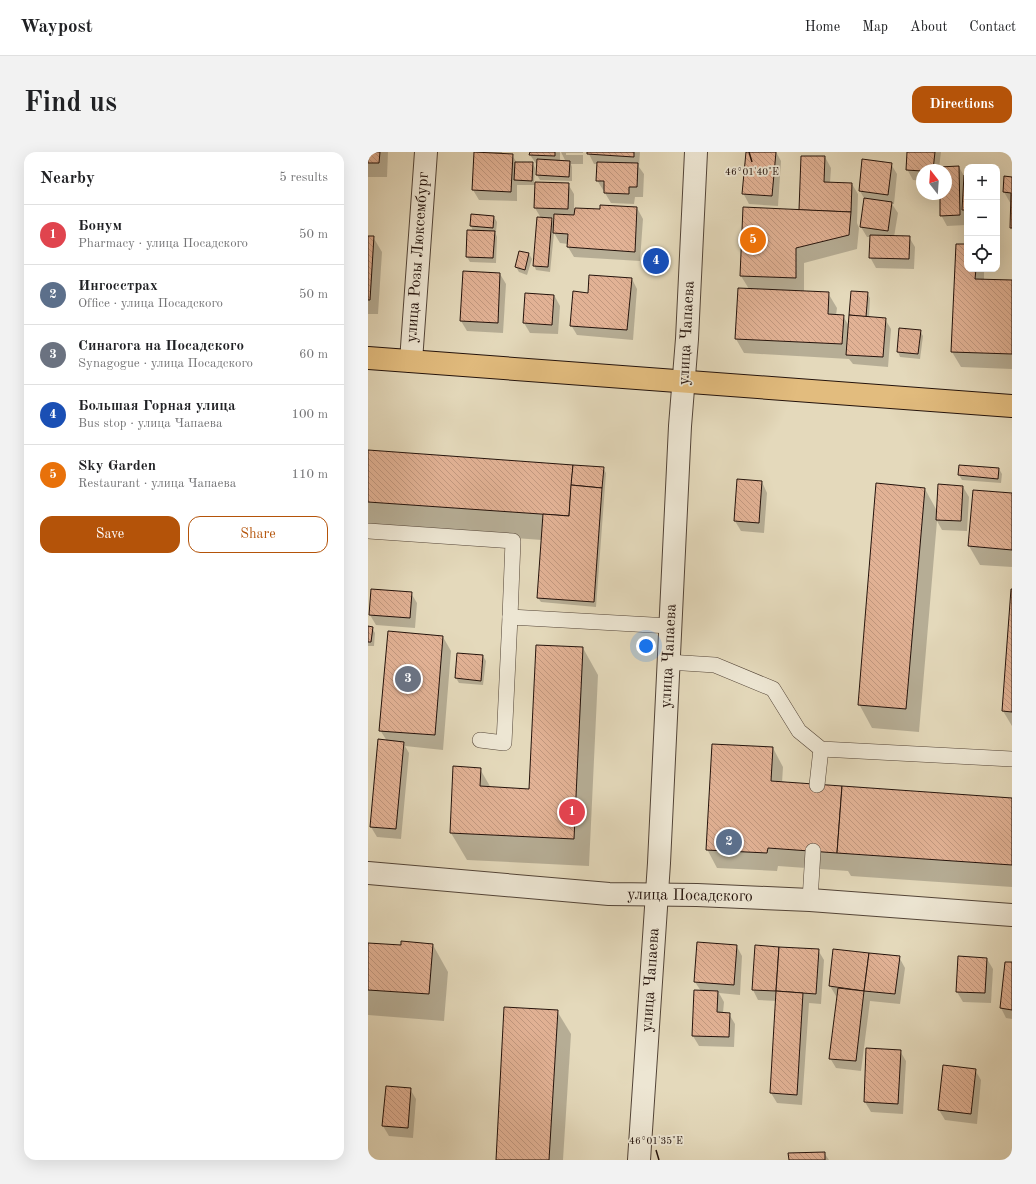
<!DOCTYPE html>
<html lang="en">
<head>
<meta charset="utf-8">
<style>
  body { margin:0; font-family:"Old Standard TT",serif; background:#f2f2f2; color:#202124 }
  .controls { position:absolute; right:12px; top:12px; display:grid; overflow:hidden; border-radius:8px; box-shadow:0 4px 16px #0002 }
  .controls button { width:36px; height:36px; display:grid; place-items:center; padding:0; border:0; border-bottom:1px solid #e0e0e0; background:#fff; color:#202124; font:20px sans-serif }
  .compass { position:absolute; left:548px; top:12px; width:36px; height:36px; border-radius:50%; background:#fff; box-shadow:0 4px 16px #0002; rotate:343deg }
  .you { position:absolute; left:278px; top:494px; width:14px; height:14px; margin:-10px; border:3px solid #fff; border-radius:50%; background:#1a73e8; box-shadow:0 0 0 6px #1a73e833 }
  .badge { display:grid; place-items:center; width:26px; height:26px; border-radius:50%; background:#b45309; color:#fff; font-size:13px; font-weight:700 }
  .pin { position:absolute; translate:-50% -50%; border:2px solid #fff; box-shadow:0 1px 4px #0006 }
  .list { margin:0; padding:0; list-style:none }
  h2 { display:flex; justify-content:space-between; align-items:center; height:52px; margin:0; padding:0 16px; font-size:17px }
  h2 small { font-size:13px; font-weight:400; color:#757577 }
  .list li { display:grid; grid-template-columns:26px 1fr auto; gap:12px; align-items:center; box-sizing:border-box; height:60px; padding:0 16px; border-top:1px solid #e0e0e0 }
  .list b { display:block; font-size:15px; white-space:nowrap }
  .list p { margin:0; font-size:13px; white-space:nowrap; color:#757577 }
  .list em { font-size:13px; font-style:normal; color:#757577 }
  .actions { display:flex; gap:8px; padding:12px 16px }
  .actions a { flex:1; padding:9px 0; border:1px solid #b45309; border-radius:12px; text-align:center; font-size:14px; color:#b45309 }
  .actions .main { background:#b45309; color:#fff }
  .icon { flex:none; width:22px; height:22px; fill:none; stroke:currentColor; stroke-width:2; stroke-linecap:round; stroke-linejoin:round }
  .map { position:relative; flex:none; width:644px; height:1008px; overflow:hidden; border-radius:12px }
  header { display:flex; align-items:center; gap:24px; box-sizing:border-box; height:56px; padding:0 20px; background:#fff; border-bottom:1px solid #e0e0e0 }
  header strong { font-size:19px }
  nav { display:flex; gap:22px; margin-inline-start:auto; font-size:14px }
  .intro { display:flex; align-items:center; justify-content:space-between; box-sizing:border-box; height:96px; padding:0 24px }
  h1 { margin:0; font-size:28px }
  .button { padding:10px 18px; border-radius:12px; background:#b45309; color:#fff; font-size:14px; font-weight:700 }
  main { display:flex; gap:24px; padding:0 24px }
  aside { flex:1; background:#fff; border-radius:12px; box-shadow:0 4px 16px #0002 }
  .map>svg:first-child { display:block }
  .shadow { fill:#0003; fill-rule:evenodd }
  .building { fill:url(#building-back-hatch); stroke:#23120b }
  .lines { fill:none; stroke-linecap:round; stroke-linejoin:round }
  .service-casing { stroke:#534437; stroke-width:16 }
  .minor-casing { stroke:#534437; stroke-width:24 }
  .tertiary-casing { stroke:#534437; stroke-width:24 }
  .primary-casing { stroke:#23120b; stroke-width:24 }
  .service { stroke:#ede6d3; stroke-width:15 }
  .minor { stroke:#ede6d3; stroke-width:22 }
  .tertiary { stroke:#ede6d3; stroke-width:22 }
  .primary { stroke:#e2bc7e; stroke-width:22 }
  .ticks { fill:none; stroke:#23120b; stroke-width:1.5 }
  .labels { text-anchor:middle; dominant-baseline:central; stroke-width:3.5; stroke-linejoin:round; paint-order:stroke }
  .street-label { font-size:16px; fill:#23120b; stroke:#ede6d3 }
  .ticks-label { font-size:10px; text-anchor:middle; fill:#23120b; stroke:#ede6d3; stroke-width:3.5; stroke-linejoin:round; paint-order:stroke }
</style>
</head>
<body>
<header>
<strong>Waypost</strong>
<nav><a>Home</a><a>Map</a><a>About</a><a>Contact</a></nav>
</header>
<div class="intro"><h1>Find us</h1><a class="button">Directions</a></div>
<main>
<aside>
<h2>Nearby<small>5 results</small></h2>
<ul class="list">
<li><span class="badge" style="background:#e0444e">1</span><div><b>Бонум</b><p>Pharmacy · улица Посадского</p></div><em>50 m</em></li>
<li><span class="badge" style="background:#5c6f8a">2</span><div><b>Ингосстрах</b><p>Office · улица Посадского</p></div><em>50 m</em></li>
<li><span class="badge" style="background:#6b7280">3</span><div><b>Синагога на Посадского</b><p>Synagogue · улица Посадского</p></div><em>60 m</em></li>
<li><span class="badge" style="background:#1a4fb4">4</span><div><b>Большая Горная улица</b><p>Bus stop · улица Чапаева</p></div><em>100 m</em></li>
<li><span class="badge" style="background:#e8710a">5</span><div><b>Sky Garden</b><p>Restaurant · улица Чапаева</p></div><em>110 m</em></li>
</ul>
<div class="actions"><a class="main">Save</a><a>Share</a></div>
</aside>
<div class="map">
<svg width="644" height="1008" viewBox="0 0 644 1008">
  <defs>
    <pattern id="building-back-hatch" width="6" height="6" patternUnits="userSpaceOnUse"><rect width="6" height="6" fill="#e2b295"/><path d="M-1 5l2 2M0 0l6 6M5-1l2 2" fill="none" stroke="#c2987f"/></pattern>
  </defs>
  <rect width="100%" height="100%" fill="#e4d9bb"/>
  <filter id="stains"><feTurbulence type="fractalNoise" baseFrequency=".005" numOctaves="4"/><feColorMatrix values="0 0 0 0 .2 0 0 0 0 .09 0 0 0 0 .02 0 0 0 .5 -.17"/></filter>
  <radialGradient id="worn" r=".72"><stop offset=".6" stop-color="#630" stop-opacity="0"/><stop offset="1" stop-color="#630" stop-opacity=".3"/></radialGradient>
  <g class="shadow">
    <polygon points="0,0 20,0 19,25 0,25"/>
    <path d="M 108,0 L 134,0 L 134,3 L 144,3 L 149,11 L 164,11 L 167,16 L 166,31 L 200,32 L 206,42 L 206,57 L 233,58 L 269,56 L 275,67 L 272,109 L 206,105 L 200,95 L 200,92 L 192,91 L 186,81 L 182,120 L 168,118 L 166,113 L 173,66 L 167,56 L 167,33 L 149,33 L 149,49 L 111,48 L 105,38 L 109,2 ZM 183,66 L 187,66 L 186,72 Z"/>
    <path d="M 163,0 L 192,0 L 192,9 L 198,10 L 193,0 L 215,0 L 215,12 L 203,12 L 204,15 L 204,29 L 172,28 L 169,23 L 169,13 L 162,3 ZM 198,1 L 215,1 L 215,3 L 198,3 Z"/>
    <polygon points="220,0 272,0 271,15 276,22 275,45 267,45 266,52 243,51 237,41 237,39 235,38 229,28 230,12 226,12"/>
    <polygon points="379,0 408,0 413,9 410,54 381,52 375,41"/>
    <polygon points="540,0 573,0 571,16 591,15 596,24 599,24 599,63 597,63 598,73 579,74 573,63 573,42 578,42 578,18 554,18 554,29 545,28 539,17"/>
    <polygon points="457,5 463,16 462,31 484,32 490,42 489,71 491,76 489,97 436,111 436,140 460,141 469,156 468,163 475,164 481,174 499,141 502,146 501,166 517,167 523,177 520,215 485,212 481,207 376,201 368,187 381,137 373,124 432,59"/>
    <polygon points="495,8 523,12 529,22 526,52 524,52 530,61 526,85 541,85 547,95 546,117 508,116 502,105 503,85 499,85 493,75 497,48 492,39"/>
    <polygon points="637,26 644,26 644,78 643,75 644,54 636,40"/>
    <polygon points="126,65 129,70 128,80 127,80 129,85 128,111 102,110 99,105 105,79 103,74"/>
    <polygon points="0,85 5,85 14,100 10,162 0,162"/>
    <polygon points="599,93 599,117 616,117 616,128 644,129 644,217 593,215 584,200"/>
    <polygon points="161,102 164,107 159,123 151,120 148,115"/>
    <polygon points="96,120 132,122 138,132 135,181 99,179 93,169"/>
    <polygon points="264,127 269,137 265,188 209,183 203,173 220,142"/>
    <polygon points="186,143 192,154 190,182 162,181 156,171"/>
    <polygon points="552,179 555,184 552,207 532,205 530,200"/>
    <polygon points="0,299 235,316 238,321 228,455 173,450 170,446 174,388 0,375"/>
    <polygon points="592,314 631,317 634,322 633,331 594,328 591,323"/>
    <polygon points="394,330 399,341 396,381 373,379 367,369"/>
    <polygon points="595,335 601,345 599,379 574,378 569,369 551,580 504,576 491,552 557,337 569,359"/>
    <polygon points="605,339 644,342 644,415 612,413 601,394"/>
    <polygon points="644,438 644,574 635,559"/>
    <polygon points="43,441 49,451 47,476 8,473 2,463"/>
    <polygon points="0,475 4,476 7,481 6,494 0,494"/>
    <polygon points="75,485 83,499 75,598 37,594 41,601 33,687 9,685 3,675 19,589 12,578"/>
    <polygon points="215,496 230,523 221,714 99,708 83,681 112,617 123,636 162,638"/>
    <polygon points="115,504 118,509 115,533 91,531 88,526"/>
    <polygon points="405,596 415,615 414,631 644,647 644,735 483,724 480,719 410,714 409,719 349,716 339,697"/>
    <polygon points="330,791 368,793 374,804 372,843 351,841 356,850 355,861 361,862 367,872 366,895 331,894 325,884 333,839 327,830"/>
    <polygon points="0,792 34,794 65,793 80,820 76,869 0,863"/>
    <polygon points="450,798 456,808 453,852 441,851 434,953 409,951 403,941 409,849 390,848 385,838"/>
    <polygon points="466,798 531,805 537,816 532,852 502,849 493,919 468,916 462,906 470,845 468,844 462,834"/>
    <polygon points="619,807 625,817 623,851 595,850 589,840"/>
    <polygon points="637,811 644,811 644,867 638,866 633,856"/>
    <polygon points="189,859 203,882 195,1008 129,1008"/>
    <polygon points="499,897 532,899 538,909 535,962 503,960 497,950"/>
    <polygon points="607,918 613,928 609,972 577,968 571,958"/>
    <polygon points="42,937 48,947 45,986 21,984 15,974"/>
    <polygon points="456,1001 461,1008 422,1008"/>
  </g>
  <g class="building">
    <polygon points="0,0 12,0 11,11 0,11"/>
    <polygon points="106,0 145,2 143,40 104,38"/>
    <polygon points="162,0 187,0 187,4 161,3"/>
    <polygon points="219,0 266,0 266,5 219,2"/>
    <polygon points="378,0 408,0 404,44 374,42"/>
    <polygon points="539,0 567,0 565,18 554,18 554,19 538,18"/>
    <polygon points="433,4 457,4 456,30 484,31 483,60 431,58"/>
    <polygon points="169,7 202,9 201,25 168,23"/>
    <polygon points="494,7 524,11 520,43 491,39"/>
    <polygon points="147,10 165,10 164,29 146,28"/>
    <polygon points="229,10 270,11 269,35 261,35 261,42 236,41 236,29 228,29"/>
    <polygon points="591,14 592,63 572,64 572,42 578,42 578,18 571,18 571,15"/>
    <polygon points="596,23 599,23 599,58 594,58"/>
    <polygon points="636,24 644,25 644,76 642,76 643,41 635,40"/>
    <polygon points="167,30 201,31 200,57 166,56"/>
    <polygon points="496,46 524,50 520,79 492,75"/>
    <polygon points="232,53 269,55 267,100 199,95 200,82 185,81 186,62 206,63 207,56 232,57"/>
    <polygon points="375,55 483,60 481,83 428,96 428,126 372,124"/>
    <polygon points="103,62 126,64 125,76 102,74"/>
    <polygon points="169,65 184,66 180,115 165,114"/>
    <polygon points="99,78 127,79 125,106 98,105"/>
    <polygon points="502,83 542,84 541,107 501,106"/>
    <polygon points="0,84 6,84 2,148 0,148"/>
    <polygon points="588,92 599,92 599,117 608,117 607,127 644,128 644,202 583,200"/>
    <polygon points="151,99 161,101 157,118 147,115"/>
    <polygon points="95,119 132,121 130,171 92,169"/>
    <polygon points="221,123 264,126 259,178 202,174 205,139 220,141"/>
    <polygon points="370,136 461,140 460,162 476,163 474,192 367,187"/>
    <polygon points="483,139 500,140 498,165 481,163"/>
    <polygon points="157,141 186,143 184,173 155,171"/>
    <polygon points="481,163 518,166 515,205 478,203"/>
    <polygon points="531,176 553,178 550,202 529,200"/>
    <polygon points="0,298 205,313 201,364 0,350"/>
    <polygon points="205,313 236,315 234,336 203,333"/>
    <polygon points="591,313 631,316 630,327 590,323"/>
    <polygon points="369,327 394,329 391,371 366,369"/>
    <polygon points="508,331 557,336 538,557 490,553"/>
    <polygon points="570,332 595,334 593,369 568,368"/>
    <polygon points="203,333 234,336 226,450 169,446 175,362 201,364"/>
    <polygon points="605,338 644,341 644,398 600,394"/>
    <polygon points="3,437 44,440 42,466 1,463"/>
    <polygon points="643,437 644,437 644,560 634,559"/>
    <polygon points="0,474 5,475 3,490 0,490"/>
    <polygon points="20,479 75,484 67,583 11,579"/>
    <polygon points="168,493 215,495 206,687 82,681 85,614 113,616 112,634 161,637"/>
    <polygon points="89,501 115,503 113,529 87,526"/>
    <polygon points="10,587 36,590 28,677 2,675"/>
    <polygon points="344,592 405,595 403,629 474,634 469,701 400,696 399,701 338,698"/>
    <polygon points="474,634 644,646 644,713 469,701"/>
    <polygon points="33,789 65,792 61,842 0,838 0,791 33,793"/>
    <polygon points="329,790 369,793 366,833 326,830"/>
    <polygon points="387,793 411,795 408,839 384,838"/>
    <polygon points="411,795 451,797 448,842 408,839"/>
    <polygon points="465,797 501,801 496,839 461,834"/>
    <polygon points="501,801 532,804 527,842 496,839"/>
    <polygon points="590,804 619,806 617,841 588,840"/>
    <polygon points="637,810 644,810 644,858 632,856"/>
    <polygon points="470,836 496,839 488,909 461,907"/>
    <polygon points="326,838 350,839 349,860 362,861 361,885 324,884"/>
    <polygon points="408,839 435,841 429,943 402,941"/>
    <polygon points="136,855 190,858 181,1008 128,1008"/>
    <polygon points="498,896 533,898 530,952 496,950"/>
    <polygon points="575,913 608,917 603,962 570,958"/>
    <polygon points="18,934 43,936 40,976 14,974"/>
    <polygon points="457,1000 457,1008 421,1008 420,1001"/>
  </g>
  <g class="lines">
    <defs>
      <g id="service">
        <polyline points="0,379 145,389 142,465"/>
        <polyline points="300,510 347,513 405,537 431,579 453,597 644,607"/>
        <polyline points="112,588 136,591 142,465 302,474"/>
        <polyline points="449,633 453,597"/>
        <polyline points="442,748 445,699"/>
      </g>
      <g id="minor">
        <polyline points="43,209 58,0"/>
        <polyline points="0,721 241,742 329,743 442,748 644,763"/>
      </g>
      <polyline id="tertiary" points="271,1008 291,711 312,274 319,187 328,0"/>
      <polyline id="primary" points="0,206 644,254"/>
    </defs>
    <use href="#service" class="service-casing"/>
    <use href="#minor" class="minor-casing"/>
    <use href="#tertiary" class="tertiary-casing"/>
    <use href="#primary" class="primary-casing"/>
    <use href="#service" class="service"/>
    <use href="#minor" class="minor"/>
    <use href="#tertiary" class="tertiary"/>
    <use href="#primary" class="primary"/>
  </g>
  <path class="ticks" d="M 381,0 L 384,10M 288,998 L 291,1008"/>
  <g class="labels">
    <g class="street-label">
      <text transform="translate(50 105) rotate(-86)">улица Розы Люксембург</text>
      <text transform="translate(319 181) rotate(-87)">улица Чапаева</text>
      <text transform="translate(301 504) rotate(-87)">улица Чапаева</text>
      <text transform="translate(322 744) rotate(1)">улица Посадского</text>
      <text transform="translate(283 828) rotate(-86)">улица Чапаева</text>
    </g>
  </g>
  <g class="ticks-label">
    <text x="384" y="23">46°01'40"E</text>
    <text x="288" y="992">46°01'35"E</text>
  </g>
  <rect width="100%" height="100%" filter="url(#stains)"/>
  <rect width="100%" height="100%" fill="url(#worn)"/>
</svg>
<div class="controls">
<button>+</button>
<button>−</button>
<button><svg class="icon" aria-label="locate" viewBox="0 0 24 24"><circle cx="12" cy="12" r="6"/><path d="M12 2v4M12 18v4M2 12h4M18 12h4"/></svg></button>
</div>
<svg class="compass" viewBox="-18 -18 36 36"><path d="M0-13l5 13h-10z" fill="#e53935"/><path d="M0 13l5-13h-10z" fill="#757577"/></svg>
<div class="you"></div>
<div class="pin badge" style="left:204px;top:660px;background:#e0444e">1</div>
<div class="pin badge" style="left:361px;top:690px;background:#5c6f8a">2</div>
<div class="pin badge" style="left:40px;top:527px;background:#6b7280">3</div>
<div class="pin badge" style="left:288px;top:109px;background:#1a4fb4">4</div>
<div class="pin badge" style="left:385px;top:88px;background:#e8710a">5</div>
</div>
</main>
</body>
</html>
